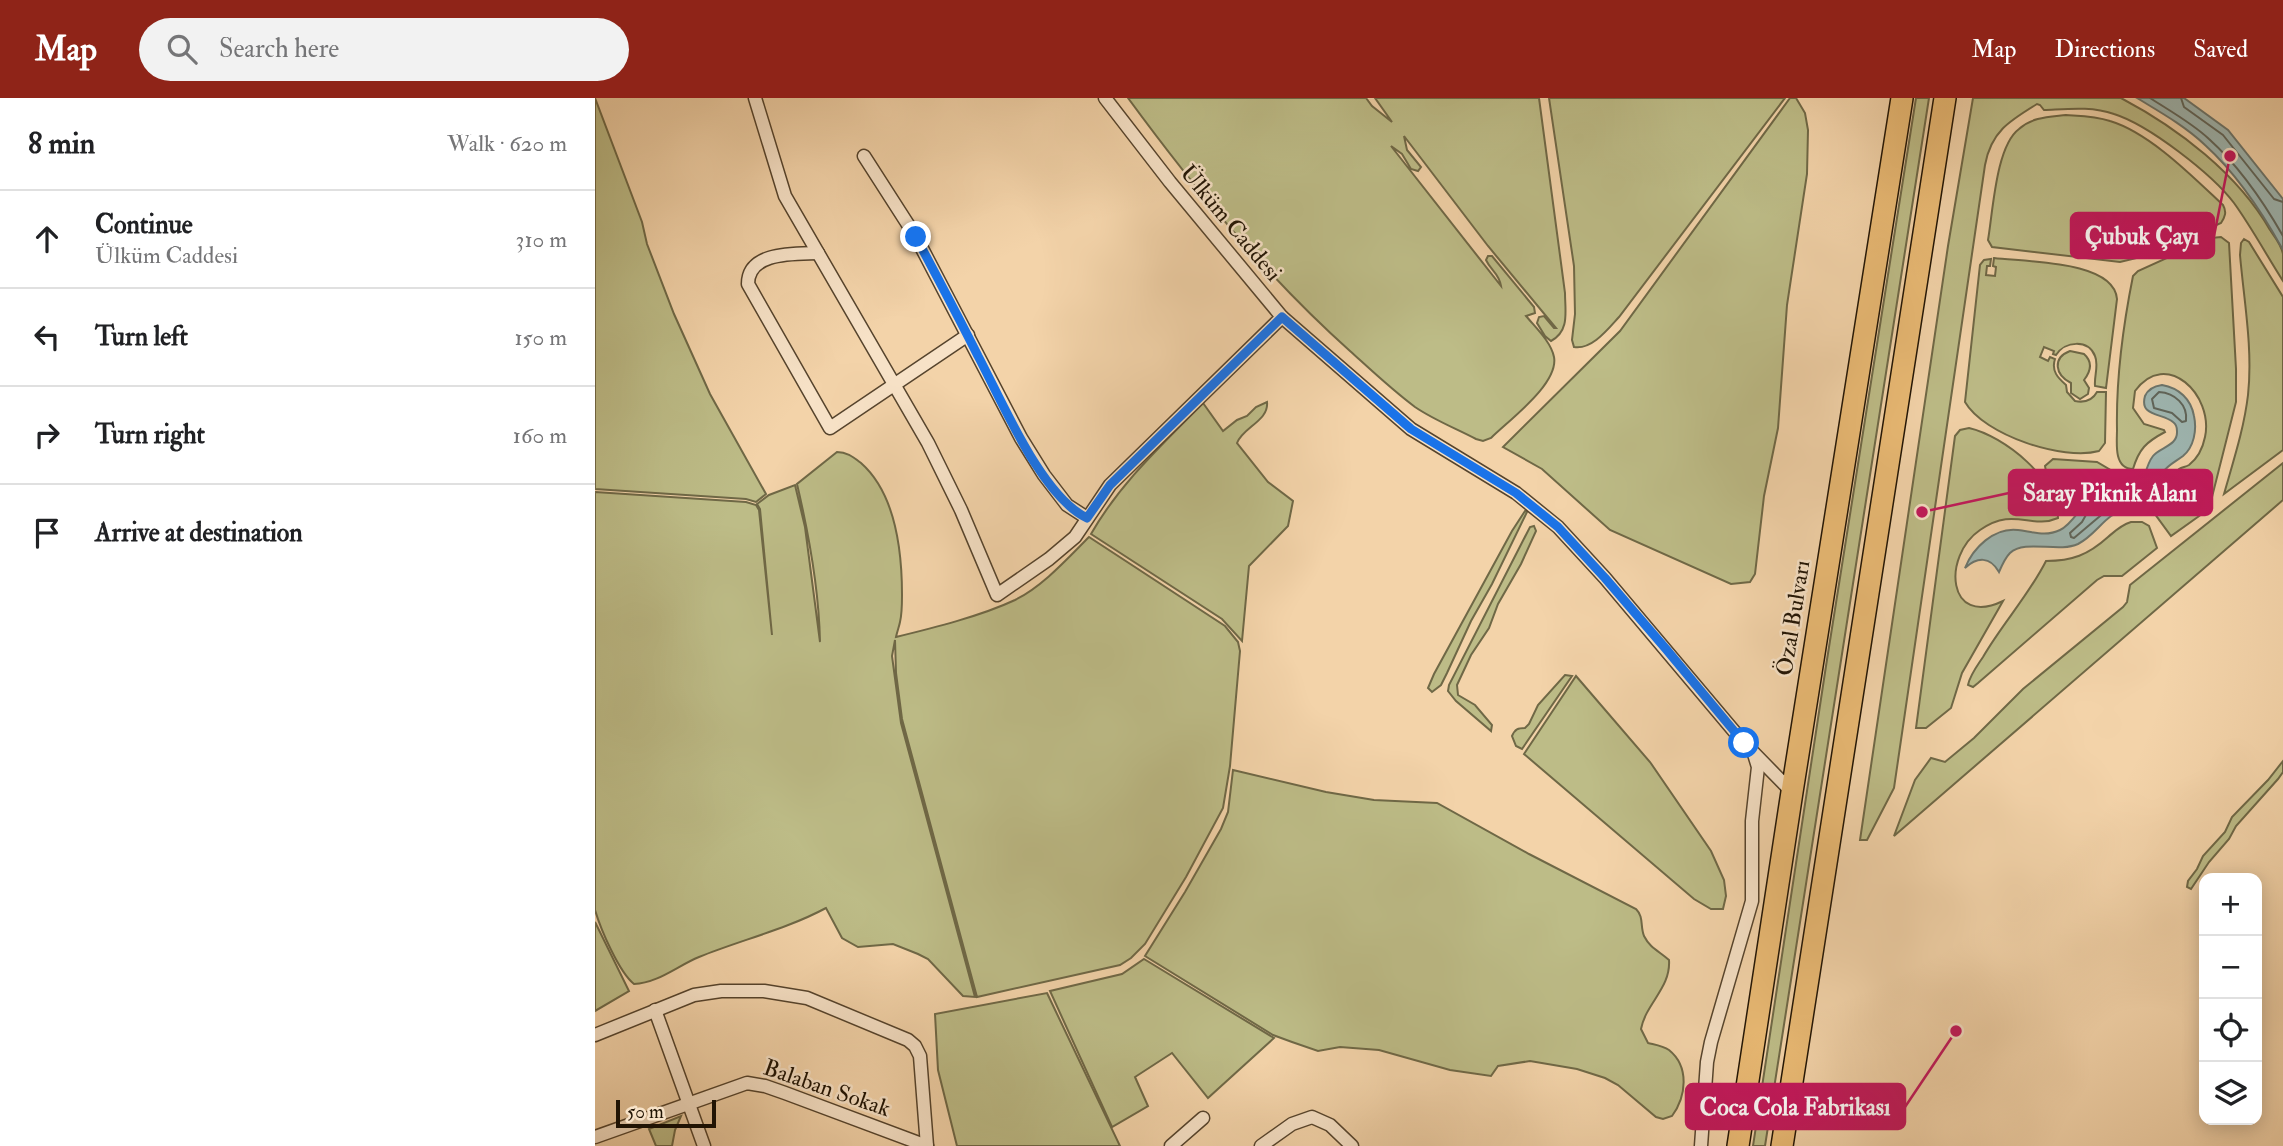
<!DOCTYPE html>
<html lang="en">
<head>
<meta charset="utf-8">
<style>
  body { margin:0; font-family:"IM FELL Double Pica",serif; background:#f2f2f2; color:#202124 }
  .controls { position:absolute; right:21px; bottom:21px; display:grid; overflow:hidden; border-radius:14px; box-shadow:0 4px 18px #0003 }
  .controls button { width:63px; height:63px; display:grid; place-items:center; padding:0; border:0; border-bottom:2px solid #e0e0e0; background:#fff; color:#202124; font:35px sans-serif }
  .scale { position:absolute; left:21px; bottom:18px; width:100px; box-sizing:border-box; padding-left:7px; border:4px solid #211404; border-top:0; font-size:19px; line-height:24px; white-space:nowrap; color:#211404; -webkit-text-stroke:5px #f7e2c7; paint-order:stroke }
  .stop { position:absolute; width:21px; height:21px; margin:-16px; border:5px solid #1a73e8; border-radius:50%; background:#fff }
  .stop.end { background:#1a73e8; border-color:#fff; box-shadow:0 2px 7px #0008 }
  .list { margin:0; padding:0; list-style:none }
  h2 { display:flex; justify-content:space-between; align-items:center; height:91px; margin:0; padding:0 28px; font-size:30px }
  h2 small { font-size:23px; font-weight:400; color:#757577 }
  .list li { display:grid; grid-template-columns:46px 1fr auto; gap:21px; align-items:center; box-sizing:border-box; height:98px; padding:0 28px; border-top:2px solid #e0e0e0 }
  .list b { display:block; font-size:26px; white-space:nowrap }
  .list p { margin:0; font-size:23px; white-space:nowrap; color:#757577 }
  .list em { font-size:23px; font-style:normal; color:#757577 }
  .icon { flex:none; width:38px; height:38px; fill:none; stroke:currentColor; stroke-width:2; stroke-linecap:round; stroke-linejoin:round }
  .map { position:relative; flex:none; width:1688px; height:1048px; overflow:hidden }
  header { display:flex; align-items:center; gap:42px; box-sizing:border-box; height:98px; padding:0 35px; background:#8f2418; color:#fff }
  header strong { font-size:33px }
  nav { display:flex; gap:38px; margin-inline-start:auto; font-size:24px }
  .search { width:490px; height:63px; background:#f2f2f2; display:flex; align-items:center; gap:18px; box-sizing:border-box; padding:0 24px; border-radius:38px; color:#757577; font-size:26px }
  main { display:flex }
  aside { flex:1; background:#fff }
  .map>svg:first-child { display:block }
  .green { fill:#bdbc87; stroke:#6f6846; stroke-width:2 }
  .water { fill:#9eb6b1; stroke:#6c756c; stroke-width:2 }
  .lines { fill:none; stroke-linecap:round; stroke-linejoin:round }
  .shore { stroke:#60655a; stroke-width:2 }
  .minor-casing { stroke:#56442d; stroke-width:15 }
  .trunk-casing { stroke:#211404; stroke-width:24 }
  .minor { stroke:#f7e2c7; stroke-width:12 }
  .trunk { stroke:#eaba74; stroke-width:21 }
  .route { stroke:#1a73e8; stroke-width:9 }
  .labels { text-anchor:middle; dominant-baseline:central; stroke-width:5; stroke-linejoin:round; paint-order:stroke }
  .street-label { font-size:23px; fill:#211404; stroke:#f7e2c7 }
  .leader { fill:none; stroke:#c2185b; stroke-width:2.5 }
  .callout-dot { fill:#c2185b; stroke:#f7e2c7; stroke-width:2.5 }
  .callout { fill:#c2185b; stroke:#c2185b; stroke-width:2.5 }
  .callout-label { font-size:24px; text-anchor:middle; font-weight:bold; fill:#fff }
</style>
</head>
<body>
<header>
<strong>Map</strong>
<div class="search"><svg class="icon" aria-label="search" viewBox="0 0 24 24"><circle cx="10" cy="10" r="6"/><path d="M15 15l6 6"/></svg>Search here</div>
<nav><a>Map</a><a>Directions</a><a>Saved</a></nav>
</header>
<main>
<aside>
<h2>8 min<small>Walk · 620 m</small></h2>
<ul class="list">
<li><svg class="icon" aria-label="ahead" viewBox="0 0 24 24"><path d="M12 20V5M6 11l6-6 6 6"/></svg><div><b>Continue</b><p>Ülküm Caddesi</p></div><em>310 m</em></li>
<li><svg class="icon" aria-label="left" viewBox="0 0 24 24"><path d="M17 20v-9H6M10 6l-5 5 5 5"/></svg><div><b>Turn left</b></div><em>150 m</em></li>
<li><svg class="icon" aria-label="right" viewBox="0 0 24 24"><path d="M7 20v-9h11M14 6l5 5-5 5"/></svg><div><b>Turn right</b></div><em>160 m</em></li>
<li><svg class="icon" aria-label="arrive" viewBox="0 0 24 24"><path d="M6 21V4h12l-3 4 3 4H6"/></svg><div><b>Arrive at destination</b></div></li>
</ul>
</aside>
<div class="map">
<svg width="1688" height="1048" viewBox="0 0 1688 1048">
  <rect width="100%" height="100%" fill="#f3d3a9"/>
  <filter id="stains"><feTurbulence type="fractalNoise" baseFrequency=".00286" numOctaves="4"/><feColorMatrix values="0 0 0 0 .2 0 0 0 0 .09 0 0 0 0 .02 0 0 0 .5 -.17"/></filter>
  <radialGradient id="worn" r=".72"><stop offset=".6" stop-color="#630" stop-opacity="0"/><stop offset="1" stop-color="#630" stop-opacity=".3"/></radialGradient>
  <g class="green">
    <polygon points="0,0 47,124 52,146 79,216 115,296 171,396 161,404 151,401 0,391"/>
    <path d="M 533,0 L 771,0 L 777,8 L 797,24 L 780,0 L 944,0 L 970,195 C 970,213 975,233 956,243 L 950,238 L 942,225 L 944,219 L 949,218 L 959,230 L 961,230 L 893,148 L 809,38 L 812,52 L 826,69 L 823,73 L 816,71 L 807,56 L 796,48 L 906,188 C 904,175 896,173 891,162 L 893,158 L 897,158 L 939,209 L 940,215 L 931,218 C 941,230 956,244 959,259 C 964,286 914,322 896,340 L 888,343 L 881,341 C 860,330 839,322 820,309 C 797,292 776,272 755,253 C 671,178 599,90 533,0 Z"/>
    <path d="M 954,0 L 1190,0 L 1024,219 C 1013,231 997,252 979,249 L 977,242 L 980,216 L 979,168 Z"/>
    <polygon points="1195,0 1201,0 1210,15 1213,32 1212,76 1192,207 1183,330 1169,398 1160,476 1155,484 1136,486 1015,432 947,371 908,349 1025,233"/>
    <polygon points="1321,0 1334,0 1170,1048 1158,1048 1231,568"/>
    <path d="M 1378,0 L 1526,0 C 1583,30 1643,76 1675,132 C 1680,139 1687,148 1688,156 C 1688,165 1688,175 1688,183 C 1672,158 1657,130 1639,105 C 1617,76 1554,27 1519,16 C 1496,8 1473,11 1449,12 L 1445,7 L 1442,6 C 1414,23 1396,34 1390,67 L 1299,690 L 1272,742 L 1265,742 L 1353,148 Z"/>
    <path d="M 1471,17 C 1486,18 1500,18 1515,23 C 1555,35 1598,79 1628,107 C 1632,114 1630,119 1626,125 L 1558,156 L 1525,164 L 1397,149 L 1393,142 C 1398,113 1401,48 1424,31 C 1437,19 1454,19 1471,17 Z"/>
    <path d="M 1626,139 L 1634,145 L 1641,271 L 1641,304 L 1614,411 L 1576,438 L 1557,412 C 1561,408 1565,404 1568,399 C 1573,391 1577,377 1584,371 C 1587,369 1591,369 1594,367 C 1603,360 1608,349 1610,339 C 1619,297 1571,250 1540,293 L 1538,310 L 1549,326 L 1569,332 L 1570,334 C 1551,344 1544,351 1538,371 C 1530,371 1525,366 1523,358 C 1521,350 1522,339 1522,331 C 1521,279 1528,228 1538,178 L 1543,173 L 1616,140 Z"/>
    <path d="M 1649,141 L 1654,144 L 1688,199 L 1688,352 L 1629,396 C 1638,364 1649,331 1653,297 C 1658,251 1649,203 1645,157 L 1646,145 Z"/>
    <path d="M 1399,160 C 1429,164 1519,162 1522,201 L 1511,290 L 1500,288 C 1499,278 1504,267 1500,258 C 1493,241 1470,243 1461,257 L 1458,256 L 1459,253 L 1449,249 L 1445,259 L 1453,263 L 1455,259 L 1460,261 C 1456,273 1463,280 1471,287 L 1472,294 L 1480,303 C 1490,305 1497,303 1502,294 L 1511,294 L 1510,345 L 1504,353 C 1468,363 1389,337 1370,304 L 1385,167 L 1389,162 L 1396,161 L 1395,168 L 1392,168 L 1391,177 L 1400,178 L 1401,169 L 1398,168 Z"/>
    <path d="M 1475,253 L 1489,256 C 1498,264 1496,273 1489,282 L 1494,290 L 1493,296 L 1485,301 L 1476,295 L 1476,285 C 1460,277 1457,260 1475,253 Z"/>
    <path d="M 672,304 C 674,323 648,329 642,345 L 673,384 L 698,403 L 693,428 L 654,468 L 647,543 L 627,521 L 496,436 C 525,385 568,346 608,305 L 628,333 L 642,322 L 652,318 L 661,309 Z"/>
    <path d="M 1374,330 C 1409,338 1463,381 1463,420 C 1436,432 1419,408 1385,432 C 1347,458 1352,530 1408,503 L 1367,575 L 1356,610 L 1331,630 L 1321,630 L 1360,338 L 1365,332 Z"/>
    <path d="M 242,354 C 252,354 258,359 266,365 C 301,396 307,452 307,497 C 307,505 307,516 305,524 C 304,529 302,534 301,539 C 338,530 386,518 420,502 C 448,488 472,461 494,439 L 630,528 L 643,544 L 645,553 L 635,668 L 628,710 L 591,779 L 550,846 L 536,860 L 525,867 L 382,899 L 307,621 L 301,575 L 300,542 L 297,558 L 306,625 L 380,899 L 368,898 L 333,861 L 323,856 L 298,846 L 263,849 L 247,840 L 231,810 C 192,831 146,842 104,859 C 82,868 63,885 39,886 C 24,874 6,832 0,812 L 0,394 L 151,404 L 161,407 L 164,412 L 177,537 L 165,411 L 162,406 L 174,397 L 200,387 L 210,429 L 225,544 C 224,492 214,437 202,386 Z"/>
    <path d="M 1458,361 L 1502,364 L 1529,380 L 1531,384 C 1520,395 1502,386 1488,390 L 1474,409 C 1471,391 1451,386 1450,368 Z"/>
    <polygon points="1688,365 1688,402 1299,738 1320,682 1336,660 1350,664 1379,640 1428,591 1528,509 1532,504 1535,487"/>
    <polygon points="930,413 932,414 897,486 876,523 852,575 846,587 837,594 833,590 839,576 917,433"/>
    <path d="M 1536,424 L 1547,424 L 1554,428 L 1562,450 L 1527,478 L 1509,478 L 1502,482 L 1383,585 L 1378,589 L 1373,587 C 1375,577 1382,568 1388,559 C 1407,526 1434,497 1451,463 C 1477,463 1493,457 1513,439 C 1520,433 1526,427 1536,424 Z"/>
    <polygon points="939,428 941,433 926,466 903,506 894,530 876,557 862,587 863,597 880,607 897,627 896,633 861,603 853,593 854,587 935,429"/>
    <path d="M 970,577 L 977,578 L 927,651 L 921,648 L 917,638 C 920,631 923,630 930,630 L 934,626 L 943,607 Z"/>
    <polygon points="981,578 1055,664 1116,753 1129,782 1131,798 1128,811 1116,811 1099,801 929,656"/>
    <polygon points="1688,663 1688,674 1683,681 1641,728 1634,741 1614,764 1596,791 1592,789 1593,783 1602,771 1608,758 1630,734 1637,719 1673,682"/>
    <path d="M 638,672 L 731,694 L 779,702 L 842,705 L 934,756 L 1041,811 C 1049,819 1045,828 1049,838 C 1055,850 1064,853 1074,862 C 1076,890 1051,905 1046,931 L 1053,945 C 1061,947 1068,948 1074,952 C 1095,969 1091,999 1077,1018 L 1068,1021 L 1061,1019 L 1023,987 L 1010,980 L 982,971 L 935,963 L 903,968 L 896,978 L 855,972 L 784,952 L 745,949 L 723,953 L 697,944 L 678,937 L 550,858 L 590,794 L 626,731 L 633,714 Z"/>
    <polygon points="0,824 34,893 0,913"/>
    <polygon points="549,861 679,940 613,1000 577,955 540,979 553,1008 517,1029 455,893 527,876"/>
    <polygon points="452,895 525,1048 362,1048 343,972 340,916"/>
    <polygon points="86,1018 80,1032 77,1048 61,1048 54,1031"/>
  </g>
  <g class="water">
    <path d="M 1542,0 L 1589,0 L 1633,32 L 1688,101 L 1688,152 C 1667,114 1642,76 1610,47 C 1590,28 1565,14 1542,0 Z"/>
    <path d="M 1567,287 C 1584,290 1596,301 1599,318 C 1602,332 1599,349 1588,358 C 1580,364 1574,366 1567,375 C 1560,386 1558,398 1546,406 C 1537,412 1525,412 1516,418 C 1505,426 1497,439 1483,446 C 1463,455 1430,441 1415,455 C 1410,460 1407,467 1404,474 C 1395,458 1382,459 1370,470 C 1378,450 1399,429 1423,432 C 1438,434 1451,439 1465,432 C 1479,426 1489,401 1499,399 C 1512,397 1522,406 1535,399 C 1552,391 1547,372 1558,358 C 1565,349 1583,348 1582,333 C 1582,329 1581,326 1578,324 C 1568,315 1544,319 1550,298 C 1553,291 1560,288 1567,287 Z"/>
  </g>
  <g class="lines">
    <g class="shore">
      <path d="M 1555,0 C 1575,13 1597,25 1614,41 C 1644,68 1668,103 1688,138"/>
      <polyline points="1586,0 1589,9 1628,37 1679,101 1688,104"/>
      <path d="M 1564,294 C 1580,295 1593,307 1591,323 L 1587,324 L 1577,315 L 1559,310 L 1557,301 Z"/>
      <polygon points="1501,406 1510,408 1511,413 1479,440 1476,439 1475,435 1487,424 1496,408"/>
    </g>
    <defs>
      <g id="minor">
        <polyline points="160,0 190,98 333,345 366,412 402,497 454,461 480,439 515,387 687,219"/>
        <polyline points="510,0 575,84 687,219 816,331 921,395 963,429 1010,480 1149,645 1197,694"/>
        <polyline points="269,58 321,139 426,340 449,377 472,407 492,420"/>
        <path d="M 223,155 C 200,156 153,153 153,186 L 235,330 L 373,237"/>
        <polyline points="60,912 109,1048"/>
        <polyline points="0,937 99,897 126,893 169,893 212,900 313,942 320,948 325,958 332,1048"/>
        <polyline points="0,1039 152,985 170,988 190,995 332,1048"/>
        <polyline points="576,1048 608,1020"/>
        <polyline points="666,1048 697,1026 717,1019 735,1027 757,1048"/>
        <polyline points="1106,1048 1112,964 1116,944 1157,803 1157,723 1163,669 1159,656"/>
      </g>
      <g id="trunk">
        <polyline points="1143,1048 1197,694 1307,0"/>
        <polyline points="1187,1048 1350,0"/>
      </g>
    </defs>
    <use href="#minor" class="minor-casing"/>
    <use href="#trunk" class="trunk-casing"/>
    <use href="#minor" class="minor"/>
    <use href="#trunk" class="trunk"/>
  </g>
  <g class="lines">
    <path class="route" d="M 321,139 C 342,179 363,218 383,258 C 407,303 446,398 492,420 L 515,387 L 687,219 L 816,331 L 921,395 L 963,429 L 1010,480 L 1071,551 L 1149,645"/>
  </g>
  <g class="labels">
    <g class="street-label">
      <text transform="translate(636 125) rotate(50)">Ülküm Caddesi</text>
      <text transform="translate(1198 520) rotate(-81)">Özal Bulvarı</text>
      <text transform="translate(232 990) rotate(19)">Balaban Sokak</text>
    </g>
  </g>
  <path class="leader" d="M1635 58L1619 138M1327 414L1414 395M1361 933L1310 1009"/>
  <g class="callout-dot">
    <circle cx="1635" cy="58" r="7"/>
    <circle cx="1327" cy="414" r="7"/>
    <circle cx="1361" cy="933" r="7"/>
  </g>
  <g class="callout">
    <rect x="1476" y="115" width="143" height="45" rx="7"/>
    <rect x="1414" y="372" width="203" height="45" rx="7"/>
    <rect x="1091" y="986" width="219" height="45" rx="7"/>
  </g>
  <g class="callout-label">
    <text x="1547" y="146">Çubuk Çayı</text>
    <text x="1515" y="403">Saray Piknik Alanı</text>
    <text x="1200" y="1017">Coca Cola Fabrikası</text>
  </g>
  <rect width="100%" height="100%" filter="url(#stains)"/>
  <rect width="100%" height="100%" fill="url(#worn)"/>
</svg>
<div class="controls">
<button>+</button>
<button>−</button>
<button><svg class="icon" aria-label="locate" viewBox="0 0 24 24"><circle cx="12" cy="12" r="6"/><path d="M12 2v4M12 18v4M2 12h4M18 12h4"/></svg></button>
<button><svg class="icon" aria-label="layers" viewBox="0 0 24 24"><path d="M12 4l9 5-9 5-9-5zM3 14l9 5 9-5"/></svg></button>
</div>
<div class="scale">50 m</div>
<div class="stop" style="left:1149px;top:645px"></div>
<div class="stop end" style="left:321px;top:139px"></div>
</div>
</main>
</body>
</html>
